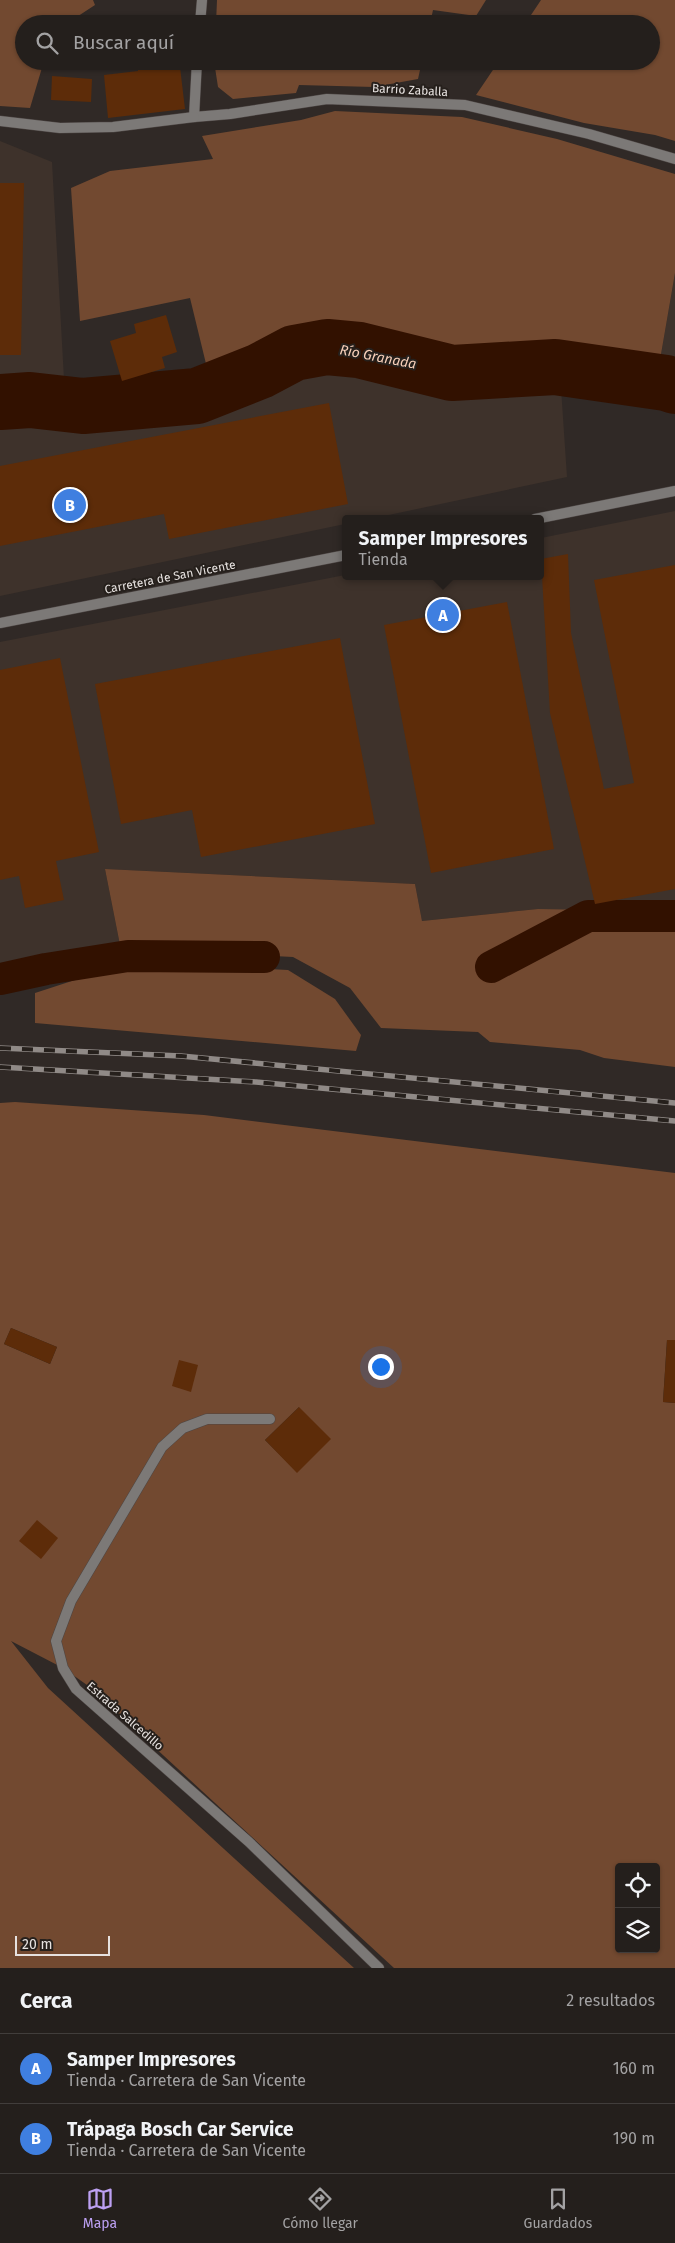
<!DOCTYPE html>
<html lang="es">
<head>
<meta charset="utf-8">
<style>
  body { margin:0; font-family:"Fira Sans",sans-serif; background:#2c2725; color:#f1f3f6 }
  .controls { position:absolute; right:15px; bottom:15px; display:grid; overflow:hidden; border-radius:5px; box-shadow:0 1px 4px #0004 }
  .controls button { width:45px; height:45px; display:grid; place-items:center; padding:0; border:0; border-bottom:1px solid #413d3b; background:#241f1c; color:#f1f3f6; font:25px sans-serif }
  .scale { position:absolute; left:15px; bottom:12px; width:95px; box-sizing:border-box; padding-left:5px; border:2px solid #e6e1df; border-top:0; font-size:14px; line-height:18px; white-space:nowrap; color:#e6e1df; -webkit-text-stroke:4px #26201c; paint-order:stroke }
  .you { position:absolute; left:380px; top:1366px; width:18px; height:18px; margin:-12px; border:4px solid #fff; border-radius:50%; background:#1a73e8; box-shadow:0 0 0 8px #1a73e833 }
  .badge { display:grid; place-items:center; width:32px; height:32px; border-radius:50%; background:#bca0f2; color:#fff; font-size:16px; font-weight:700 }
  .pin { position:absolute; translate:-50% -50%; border:2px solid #fff; box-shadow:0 1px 5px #0006 }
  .popup { position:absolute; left:342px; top:515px; width:202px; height:65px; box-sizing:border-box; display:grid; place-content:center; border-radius:5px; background:#241f1c; filter:drop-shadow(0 1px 4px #0005); font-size:16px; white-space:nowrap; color:#a3a2a3 }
  .popup b { font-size:19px; color:#f1f3f6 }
  .popup::after { content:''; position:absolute; left:50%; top:100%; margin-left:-10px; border:10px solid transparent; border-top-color:#241f1c }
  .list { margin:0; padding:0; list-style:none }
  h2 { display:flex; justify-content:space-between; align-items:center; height:65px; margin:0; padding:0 20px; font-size:21px }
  h2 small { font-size:16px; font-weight:400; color:#a3a2a3 }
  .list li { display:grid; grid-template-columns:32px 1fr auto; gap:15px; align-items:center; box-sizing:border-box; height:70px; padding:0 20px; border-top:1px solid #413d3b }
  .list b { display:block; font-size:19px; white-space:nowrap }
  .list p { margin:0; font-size:16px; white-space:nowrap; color:#a3a2a3 }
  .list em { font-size:16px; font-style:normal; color:#a3a2a3 }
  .icon { flex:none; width:28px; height:28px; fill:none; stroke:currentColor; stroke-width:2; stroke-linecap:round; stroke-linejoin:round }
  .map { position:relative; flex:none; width:675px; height:1968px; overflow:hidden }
  .search { position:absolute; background:#241f1c; box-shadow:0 1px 4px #0004; left:15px; right:15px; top:15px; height:55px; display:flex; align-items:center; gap:12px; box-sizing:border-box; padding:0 18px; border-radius:28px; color:#a3a2a3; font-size:19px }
  .sheet { height:205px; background:#241f1c }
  nav { display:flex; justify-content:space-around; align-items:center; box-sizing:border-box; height:70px; border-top:1px solid #413d3b; background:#241f1c; font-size:14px; color:#a3a2a3 }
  nav a { display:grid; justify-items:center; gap:2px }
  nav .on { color:#bca0f2 }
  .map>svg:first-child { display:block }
  .built { fill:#3e322b }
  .green { fill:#724930; fill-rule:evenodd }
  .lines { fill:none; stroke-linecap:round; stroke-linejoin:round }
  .canal { stroke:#321100; stroke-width:32 }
  .river { stroke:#321100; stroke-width:56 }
  .building { fill:#5d2c09 }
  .minor-casing { stroke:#4d4644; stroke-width:11 }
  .tertiary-casing { stroke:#4d4644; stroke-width:11 }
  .minor { stroke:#7c7977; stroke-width:10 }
  .tertiary { stroke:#7c7977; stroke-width:10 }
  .rail-casing { stroke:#908a87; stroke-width:5.5 }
  .rail { stroke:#26201c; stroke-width:4; stroke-dasharray:11; stroke-linecap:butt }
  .labels { text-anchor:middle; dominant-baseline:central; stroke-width:4; stroke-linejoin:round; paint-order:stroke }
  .street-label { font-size:12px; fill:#e6e1df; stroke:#26201c }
  .water-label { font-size:14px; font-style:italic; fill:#f7cfb9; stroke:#26201c }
</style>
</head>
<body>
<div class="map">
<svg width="675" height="1968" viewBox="0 0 675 1968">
  <rect width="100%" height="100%" fill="#302926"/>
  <g class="built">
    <polygon points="0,141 52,162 64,379 90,413 214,403 300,366 448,385 561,388 567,477 370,519 346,519 345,524 0,596"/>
    <polygon points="675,273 675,365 660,360"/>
    <polygon points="675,511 675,911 538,909 422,921 415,884 105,869 122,955 72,967 0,980 0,642 345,575 540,576 541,538"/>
  </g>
  <g class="green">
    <polygon points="0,0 93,0 95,5 66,24 24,24 24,61 44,61 30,108 0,106"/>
    <polygon points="217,0 486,0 476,16 433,10 430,24 216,24"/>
    <polygon points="541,0 675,0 675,141 655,135 584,123 476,95 499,61 651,61 651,24 525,24"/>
    <polygon points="214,61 422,61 418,79 374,87 299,85 296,93 233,99 218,87"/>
    <polygon points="335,111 462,117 557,139 675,174 675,273 660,360 536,351 460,352 393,333 307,328 208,372 190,298 80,321 71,188 110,171 213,159 202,136 301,120"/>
    <polygon points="105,869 415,884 422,921 538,909 675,911 675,1067 604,1058 580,1050 490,1042 478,1032 381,1028 350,988 293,957 159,950 122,955"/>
    <polygon points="164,964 288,970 335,999 361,1035 356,1051 35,1023 35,993 78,979"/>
    <path d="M 15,1102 L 204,1115 L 675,1173 L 675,1340 L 667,1340 L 663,1402 L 675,1403 L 675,1968 L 394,1968 L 87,1685 L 63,1668 L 11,1641 L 48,1688 L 354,1968 L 0,1968 L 0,1103 ZM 11,1328 L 57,1347 L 50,1364 L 4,1344 ZM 299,1407 L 297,1472 L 265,1440 ZM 619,1867 L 656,1867 L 656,1949 L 619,1949 Z"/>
  </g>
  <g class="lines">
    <g class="canal">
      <polyline points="491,967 588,916 675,916"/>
      <polyline points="0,979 46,969 128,956 264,957"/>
    </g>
    <polyline class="river" points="0,402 30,400 83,406 197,396 260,371 294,353 327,347 359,350 452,373 555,367 666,383 675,386"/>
  </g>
  <g class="building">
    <polygon points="137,61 185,61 186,66 180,67 185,109 108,118 104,75 138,71"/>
    <polygon points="52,76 92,79 91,102 51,100"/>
    <polygon points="0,183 24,183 21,355 0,355"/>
    <polygon points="166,315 177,352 162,357 165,368 122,381 110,341 136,333 134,324"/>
    <polygon points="329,403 348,504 169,539 164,514 0,546 0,466"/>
    <polygon points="568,554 571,633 604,789 634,783 594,580 675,565 675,889 595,904 550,713 541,559"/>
    <polygon points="507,602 554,849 431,873 384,625"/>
    <polygon points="340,638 375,824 201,857 192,810 121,824 95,684"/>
    <polygon points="60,658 99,852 56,861 64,900 25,908 19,876 0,880 0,670"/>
    <polygon points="11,1328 57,1347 50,1364 4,1344"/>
    <polygon points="667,1340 675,1340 675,1403 663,1402"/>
    <polygon points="179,1360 198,1365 191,1392 172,1386"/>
    <polygon points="299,1407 331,1439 297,1473 265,1440"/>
    <polygon points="37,1520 58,1538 41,1559 19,1541"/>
  </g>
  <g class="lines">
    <defs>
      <g id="minor">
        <polyline points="200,24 202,0"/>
        <polyline points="197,61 194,117 230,114 327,99 465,105 589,134 675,159"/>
        <polyline points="0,121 60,128 113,127 194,117"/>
        <polyline points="270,1419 207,1419 183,1428 162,1447 71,1601 56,1641 63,1668 76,1689 249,1842 379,1968"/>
      </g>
      <g id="tertiary">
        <polyline points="535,519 675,491"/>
        <polyline points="0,623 346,555"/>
      </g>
    </defs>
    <use href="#minor" class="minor-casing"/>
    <use href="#tertiary" class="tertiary-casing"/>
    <use href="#minor" class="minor"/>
    <use href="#tertiary" class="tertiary"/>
    <defs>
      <g id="rail">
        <polyline points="0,1048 181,1056 675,1103"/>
        <polyline points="0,1067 256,1082 675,1121"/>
      </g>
    </defs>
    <use href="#rail" class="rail-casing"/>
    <use href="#rail" class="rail"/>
  </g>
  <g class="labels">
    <g class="street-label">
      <text transform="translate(410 90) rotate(3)">Barrio Zaballa</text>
      <text transform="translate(170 577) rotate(-11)">Carretera de San Vicente</text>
      <text transform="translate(125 1716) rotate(41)">Estrada Salcedillo</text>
    </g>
    <g class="water-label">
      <text transform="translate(378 357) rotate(11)">Río Granada</text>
    </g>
  </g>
</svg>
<div class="controls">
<button><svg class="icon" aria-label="locate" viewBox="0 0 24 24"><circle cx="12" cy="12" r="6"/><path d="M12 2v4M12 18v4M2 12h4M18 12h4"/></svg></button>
<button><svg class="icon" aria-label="layers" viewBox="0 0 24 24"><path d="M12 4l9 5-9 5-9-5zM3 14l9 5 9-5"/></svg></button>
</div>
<div class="scale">20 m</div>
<div class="you"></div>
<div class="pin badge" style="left:443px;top:615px;background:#3f7fe0">A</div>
<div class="popup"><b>Samper Impresores</b>Tienda</div>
<div class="pin badge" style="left:70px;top:505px;background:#3f7fe0">B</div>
<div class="search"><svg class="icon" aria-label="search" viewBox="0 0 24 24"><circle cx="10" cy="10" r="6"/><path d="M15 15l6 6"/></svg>Buscar aquí</div>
</div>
<section class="sheet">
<h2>Cerca<small>2 resultados</small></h2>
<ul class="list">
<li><span class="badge" style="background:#3f7fe0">A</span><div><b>Samper Impresores</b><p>Tienda · Carretera de San Vicente</p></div><em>160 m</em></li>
<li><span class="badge" style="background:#3f7fe0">B</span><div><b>Trápaga Bosch Car Service</b><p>Tienda · Carretera de San Vicente</p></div><em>190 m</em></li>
</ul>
</section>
<nav>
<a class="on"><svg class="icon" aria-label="map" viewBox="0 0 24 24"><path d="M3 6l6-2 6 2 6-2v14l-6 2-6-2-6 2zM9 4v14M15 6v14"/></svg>Mapa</a>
<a><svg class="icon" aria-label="directions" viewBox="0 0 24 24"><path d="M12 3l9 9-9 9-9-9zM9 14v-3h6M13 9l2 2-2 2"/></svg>Cómo llegar</a>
<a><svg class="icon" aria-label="saved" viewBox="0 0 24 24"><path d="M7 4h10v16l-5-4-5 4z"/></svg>Guardados</a>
</nav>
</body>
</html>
